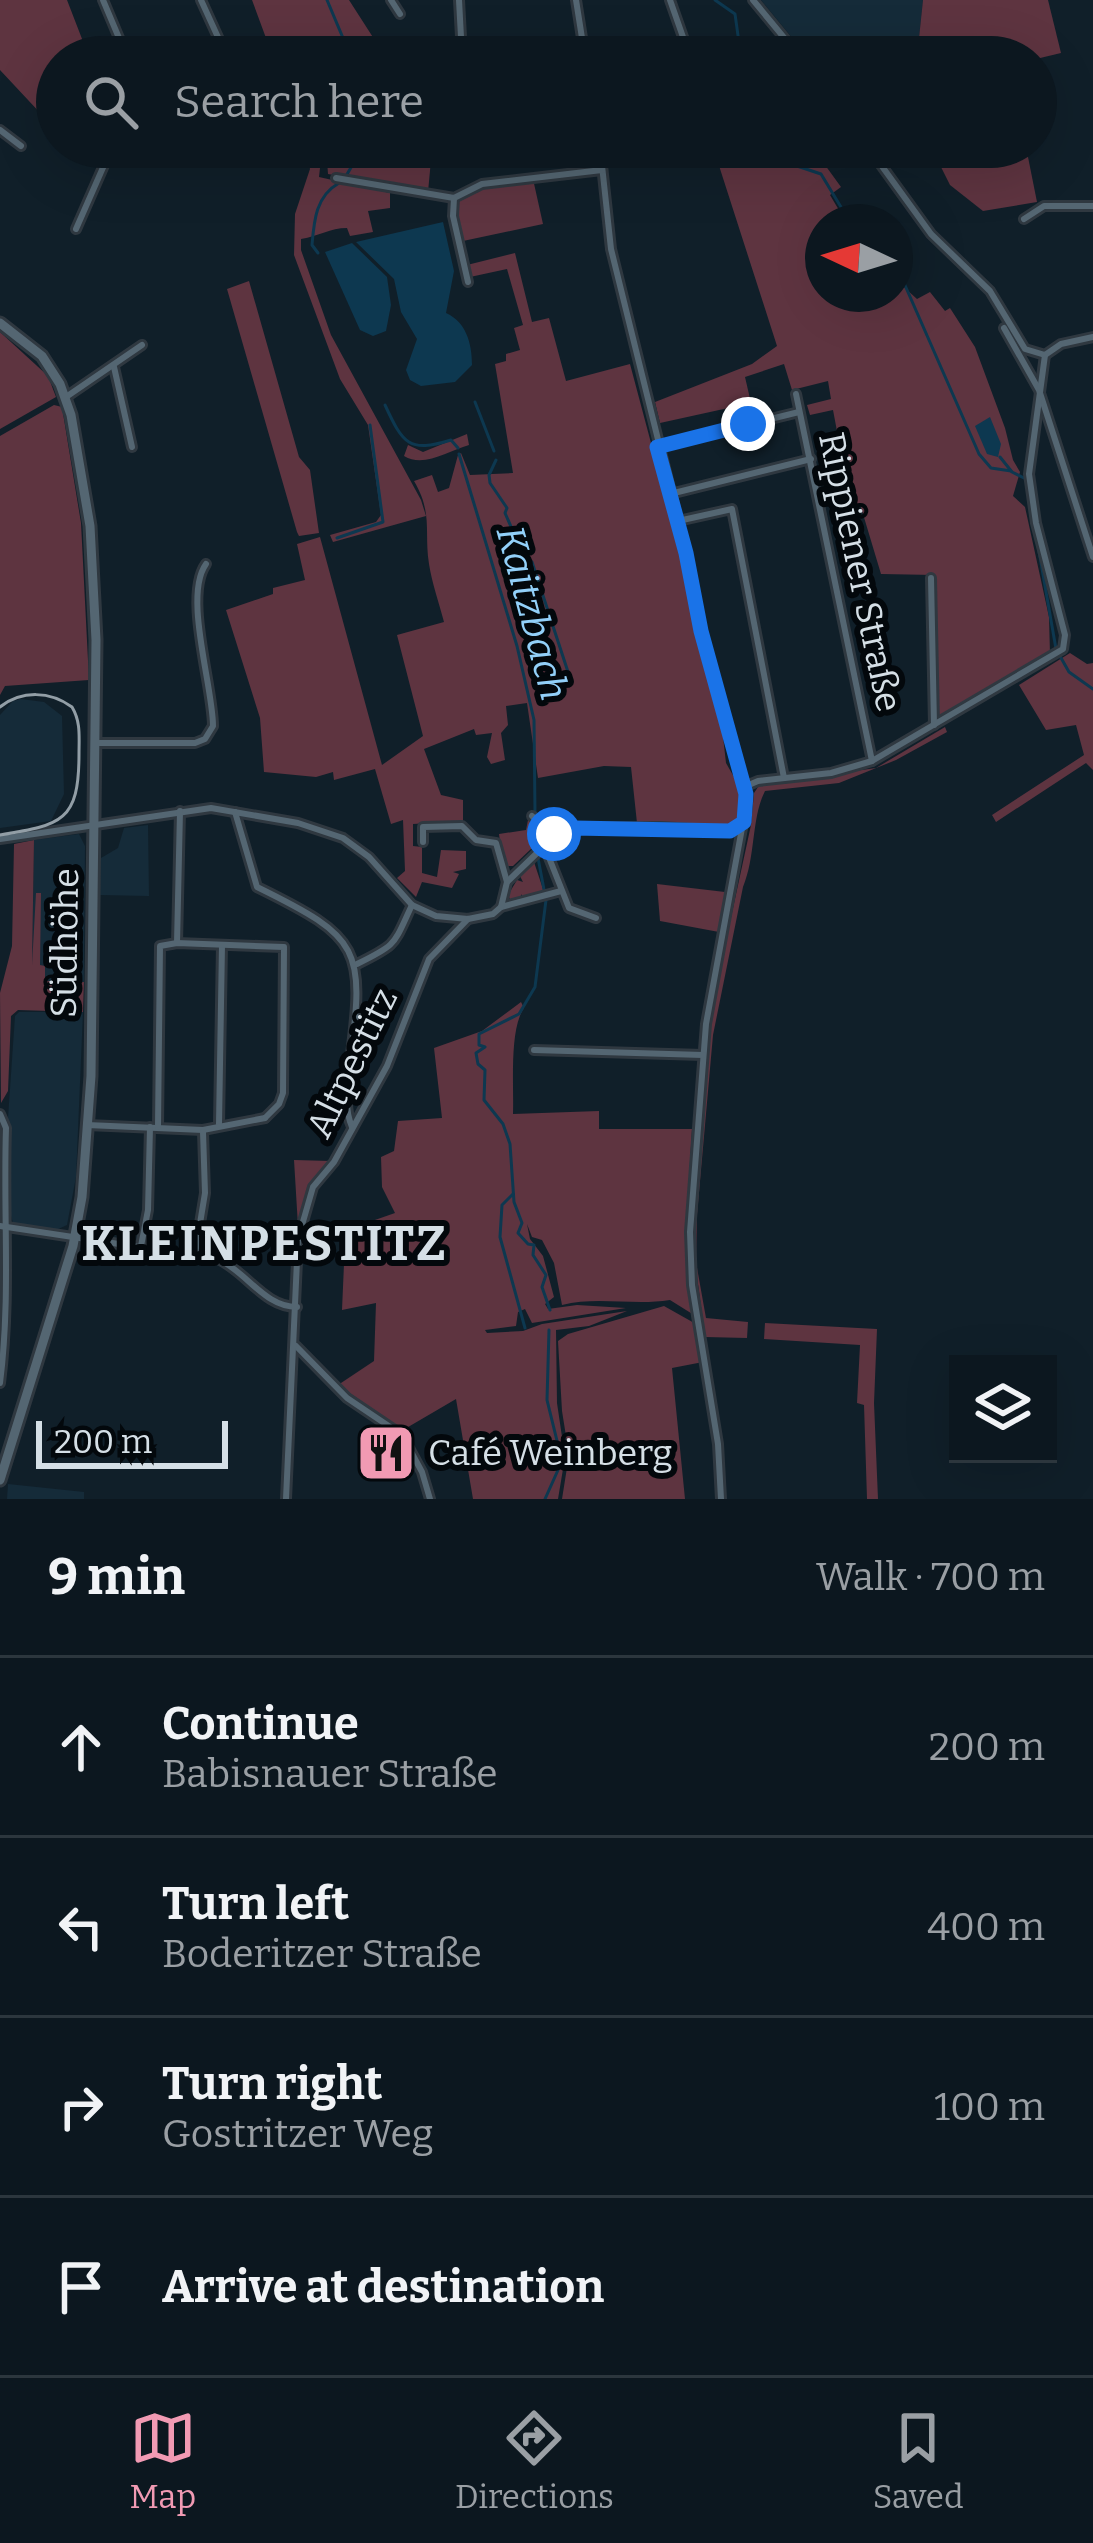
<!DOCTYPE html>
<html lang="en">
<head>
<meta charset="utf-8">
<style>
  body { margin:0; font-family:Bitter,serif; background:#1a242c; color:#f1f3f6 }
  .controls { position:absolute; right:36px; bottom:36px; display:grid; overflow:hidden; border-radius:0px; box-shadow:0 12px 48px #0002 }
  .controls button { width:108px; height:108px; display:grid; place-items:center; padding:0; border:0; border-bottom:3px solid #2c363d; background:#0c171f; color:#f1f3f6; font:60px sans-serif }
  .compass { position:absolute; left:805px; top:204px; width:108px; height:108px; border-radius:50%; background:#0c171f; box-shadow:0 12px 48px #0002; rotate:274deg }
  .scale { position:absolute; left:36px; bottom:30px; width:192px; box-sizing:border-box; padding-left:12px; border:6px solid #d5dfe6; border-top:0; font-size:33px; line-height:42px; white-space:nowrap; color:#d5dfe6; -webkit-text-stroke:9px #03080c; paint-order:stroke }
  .stop { position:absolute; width:36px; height:36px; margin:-27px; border:9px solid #1a73e8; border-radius:50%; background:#fff }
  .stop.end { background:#1a73e8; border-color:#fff; box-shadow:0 3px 12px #0008 }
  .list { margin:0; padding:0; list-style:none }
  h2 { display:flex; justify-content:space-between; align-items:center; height:156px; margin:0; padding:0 48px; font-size:51px }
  h2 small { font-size:39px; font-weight:400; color:#9a9fa4 }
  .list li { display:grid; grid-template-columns:78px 1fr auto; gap:36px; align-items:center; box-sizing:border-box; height:180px; padding:0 48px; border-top:3px solid #2c363d }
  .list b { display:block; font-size:45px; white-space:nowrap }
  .list p { margin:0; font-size:39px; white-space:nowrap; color:#9a9fa4 }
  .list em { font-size:39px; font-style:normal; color:#9a9fa4 }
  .icon { flex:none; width:66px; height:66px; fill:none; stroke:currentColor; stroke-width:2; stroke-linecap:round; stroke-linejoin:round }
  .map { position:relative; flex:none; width:1093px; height:1499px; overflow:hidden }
  .search { position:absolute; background:#0c171f; box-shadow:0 12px 48px #0002; left:36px; right:36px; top:36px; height:132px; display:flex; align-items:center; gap:30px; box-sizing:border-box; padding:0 42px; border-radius:66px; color:#9a9fa4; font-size:45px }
  .sheet { height:876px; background:#0c171f }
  nav { display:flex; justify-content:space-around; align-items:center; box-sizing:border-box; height:168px; border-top:3px solid #2c363d; background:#0c171f; font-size:33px; color:#9a9fa4 }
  nav a { display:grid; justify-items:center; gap:6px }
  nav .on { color:#f19ab3 }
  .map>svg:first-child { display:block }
  .built { fill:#152b39 }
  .green { fill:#5e3440 }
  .water { fill:#0d3850 }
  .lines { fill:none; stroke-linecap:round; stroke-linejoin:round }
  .stream { stroke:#0d3850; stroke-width:3 }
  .street-casing { stroke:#2f3840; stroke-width:12 }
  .secondary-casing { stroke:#2f3840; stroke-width:15 }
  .street { stroke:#546672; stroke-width:6 }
  .secondary { stroke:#546672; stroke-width:9 }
  .tram { stroke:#929ea6; stroke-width:3 }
  .route { stroke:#1a73e8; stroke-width:15 }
  .labels { text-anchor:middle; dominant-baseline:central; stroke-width:12; stroke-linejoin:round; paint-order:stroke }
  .street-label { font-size:36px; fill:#d5dfe6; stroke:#03080c }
  .poi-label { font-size:36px; fill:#d5dfe6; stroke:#03080c; text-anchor:start }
  .water-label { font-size:39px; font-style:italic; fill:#92d0f9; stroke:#03080c }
  .district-label { font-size:48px; font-weight:bold; letter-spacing:3px; fill:#d5dfe6; stroke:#03080c }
</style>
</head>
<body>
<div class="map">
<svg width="1093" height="1499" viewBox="0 0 1093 1499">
  <rect width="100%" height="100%" fill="#101f29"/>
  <g class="built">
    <polygon points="761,0 923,0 917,57 808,57"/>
    <polygon points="21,699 44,702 62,716 64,794 51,821 0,828 0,715 13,701"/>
    <polygon points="148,825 149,896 100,895 101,858 118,848 124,828"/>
    <polygon points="79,834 85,846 84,982 45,981 32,966 34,840"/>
    <polygon points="19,1012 83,1012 76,1177 67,1225 56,1230 13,1223 9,1208 8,1118 15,1016"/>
    <polygon points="8,1484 84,1492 84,1499 7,1499"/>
  </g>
  <g class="green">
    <polygon points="0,0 67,0 89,57 57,57 57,131 0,70"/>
    <polygon points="252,0 349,0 376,42 387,50 541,42 535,57 273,57"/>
    <polygon points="923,0 1048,0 1061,53 1036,59 917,57"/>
    <path d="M 304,147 L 312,147 L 320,168 L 319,177 L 390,193 L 390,208 L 368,211 L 373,232 L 350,236 L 347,228 C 330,228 319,236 301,239 L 301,250 L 331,335 L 421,500 L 426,516 L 333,542 L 330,535 L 376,522 L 381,515 L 368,425 L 340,379 L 294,255 L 295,214 L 310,169 Z"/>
    <polygon points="326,147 410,147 410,158 431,160 428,192 328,174"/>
    <polygon points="713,147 766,150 812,147 841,187 830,195 846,222 823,222 823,294 895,294 895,279 917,299 930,292 945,311 950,308 975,347 1005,428 1013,460 1020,472 1013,496 1025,507 1049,617 1050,654 936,721 935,575 881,574 860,504 853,505 842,458 821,462 819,452 840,447 833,410 810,415 807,405 831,399 828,381 792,390 784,364 745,377 751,403 660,423 655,402 752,364 777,346"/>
    <polygon points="931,147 1026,147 1037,202 983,211 950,185"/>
    <path d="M 533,179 L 543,224 L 463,241 C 460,233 455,221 456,212 C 457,181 511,182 533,179 Z"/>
    <path d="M 515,253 L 532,322 L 549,318 L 566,381 L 630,364 L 680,552 L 698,644 L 720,710 L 726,763 L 738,784 L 742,810 L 735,825 L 725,827 L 637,823 L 631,767 L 604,766 L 538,778 L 527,703 L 506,706 L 508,725 L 501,733 L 505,760 L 491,764 L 487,757 L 492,733 L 476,735 L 474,729 L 424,749 L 441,795 L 463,800 L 463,821 L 413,824 L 413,846 L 422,847 L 422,873 L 437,877 L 441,850 L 466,851 L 466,869 L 453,872 L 459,874 L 452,888 L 422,882 L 416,897 L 397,878 L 405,871 L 403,820 L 391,824 L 375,769 L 334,780 L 333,772 L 316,777 L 264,772 L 260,718 L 226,610 L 273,594 L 273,588 L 305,580 L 297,544 L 320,537 L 382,765 L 423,736 L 397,635 L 444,622 C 439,603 432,583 429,564 C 424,531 433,513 414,481 L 432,475 L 438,492 L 449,488 L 458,455 L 461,453 L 470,475 L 513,473 L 495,364 L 506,361 L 506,354 L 520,350 L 514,328 L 523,325 L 507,269 L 470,277 L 467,265 Z"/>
    <polygon points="249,281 299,457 310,470 319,533 299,536 297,532 227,289"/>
    <polygon points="0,332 48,376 56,397 0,429"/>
    <polygon points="54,405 62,407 81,523 89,680 5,686 0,695 0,436"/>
    <path d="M 467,434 L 469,445 C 448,451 424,468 404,456 L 408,445 L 423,452 Z"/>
    <polygon points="1070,653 1087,664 1093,663 1093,770 1086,763 996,822 992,815 1084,755 1076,725 1046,730 1019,685"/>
    <path d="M 945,727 L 947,732 L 896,760 L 839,783 L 765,791 C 751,819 756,856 743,887 L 713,1035 L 697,1215 L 696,1262 L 706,1318 L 748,1322 L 747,1338 L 705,1337 L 693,1246 L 706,1056 L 714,996 L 751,825 L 754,793 L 760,784 L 876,768 Z"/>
    <polygon points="528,820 532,820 532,848 513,866 507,866 502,858 499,834 526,830"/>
    <polygon points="34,840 32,965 36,893 41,893 40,965 45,966 45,981 84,982 83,1012 18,1010 11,1016 8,1091 1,1103 0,993 12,946 14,844"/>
    <polygon points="534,862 544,892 524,899 521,894 521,899 511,902 508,895 517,880 523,882 520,876"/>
    <polygon points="657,884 725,892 719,932 660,921"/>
    <path d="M 521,1002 L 524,1008 C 509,1030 514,1085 513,1114 L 599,1111 L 599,1129 L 692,1129 L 685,1243 L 694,1315 L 670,1300 C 634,1306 597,1296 562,1305 L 554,1263 L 542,1240 L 532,1237 L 527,1224 L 530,1239 L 543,1256 L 554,1297 L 545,1304 L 548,1309 L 577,1305 L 626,1308 L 532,1323 L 525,1309 L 518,1312 L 516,1326 L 485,1330 L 487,1333 L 523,1331 L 542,1324 L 627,1311 L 589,1326 L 556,1330 L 557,1403 L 565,1457 L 558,1499 L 473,1499 L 456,1399 L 403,1430 L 338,1385 L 374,1361 L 376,1303 L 342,1310 L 344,1264 L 354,1254 L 349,1229 L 395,1213 L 382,1187 L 381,1157 L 394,1151 L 398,1121 L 442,1118 L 434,1048 L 482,1031 Z"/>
    <polygon points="294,1160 331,1161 310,1185 298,1226"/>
    <polygon points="664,1306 696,1324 703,1362 672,1368 685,1499 562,1499 569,1455 562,1411 558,1341 568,1334"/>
    <polygon points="765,1323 877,1329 874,1403 878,1499 867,1499 864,1405 857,1403 860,1345 764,1339"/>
  </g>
  <g class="water">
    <path d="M 443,222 L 454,271 L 446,313 C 466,322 472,343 472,365 L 455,382 L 421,386 L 410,380 L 406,370 L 417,339 L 401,312 L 394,279 L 356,242 Z"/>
    <polygon points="352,243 387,277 391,305 386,331 373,336 360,330 325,252"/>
    <polygon points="990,417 1001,444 998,457 987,454 975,426"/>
  </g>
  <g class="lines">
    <g class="stream">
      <polyline points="327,0 351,57"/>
      <polyline points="715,0 735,14 741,57"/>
      <polyline points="780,147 794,165 821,174 850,222"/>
      <polyline points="346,176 363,147"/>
      <path d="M 318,253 L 312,245 C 314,220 316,196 339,183"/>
      <polyline points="895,273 904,283 979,454 991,468 1011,471"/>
      <polyline points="475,402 494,451"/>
      <path d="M 385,405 C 403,444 409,453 451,440 L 458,448"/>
      <polyline points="459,454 517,646 534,720 535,813"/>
      <polyline points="1000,457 1012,472 1026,479"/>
      <polyline points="496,460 489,475 490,483 507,508 505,513 526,561 532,562 569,675"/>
      <polyline points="1029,494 1056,649 1069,672 1093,689"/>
      <polyline points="337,538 383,522 370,425"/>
      <polyline points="533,822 536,849"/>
      <polyline points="538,858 546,900 535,987 519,1014 479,1034 479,1045 485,1047 476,1053 478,1064 485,1070 484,1100 503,1124 510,1144 514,1202 522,1223 518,1233 528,1244 534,1245 533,1255 546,1275 542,1287 550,1310"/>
      <polyline points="513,1194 502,1205 500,1237 525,1328"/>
      <polyline points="545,1499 558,1470 560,1453 547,1400 549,1330"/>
    </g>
    <defs>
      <g id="street">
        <polyline points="103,0 127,57"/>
        <polyline points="201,0 227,57"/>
        <polyline points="391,0 400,14"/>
        <polyline points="459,0 461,37"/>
        <polyline points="576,0 585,57"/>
        <polyline points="670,0 690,57"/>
        <polyline points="753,0 800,57"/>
        <polyline points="0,130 21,146"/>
        <polyline points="600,147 611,249 686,553 701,631 747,801 706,1024 690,1232 692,1285 718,1444 721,1499"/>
        <polyline points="868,147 931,234 990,291 1025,349 1045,355 1061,344 1093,337"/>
        <polyline points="602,163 665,147"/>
        <polyline points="336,178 454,198 482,184 602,170"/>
        <polyline points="454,198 453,216 468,282"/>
        <polyline points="1024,219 1044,206 1093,206"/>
        <polyline points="76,229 112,147"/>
        <polyline points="1004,328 1039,390 1093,557"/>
        <polyline points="114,367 132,447"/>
        <polyline points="796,394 872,761"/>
        <polyline points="66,397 142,345"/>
        <polyline points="657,447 799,412"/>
        <polyline points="670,494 811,459"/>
        <polyline points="678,521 732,509 784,778"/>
        <polyline points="931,578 934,725"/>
        <path d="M 96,743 L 195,743 L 205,739 L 213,726 C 213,686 183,596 206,564"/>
        <polyline points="744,787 758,781 831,773 872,761 1063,649 1065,635 1036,523 1029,474 1045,355"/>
        <path d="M 235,812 L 257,887 C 361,938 365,948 350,1062 C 348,1084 343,1106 352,1127"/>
        <polyline points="532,816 554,834"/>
        <polyline points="0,839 211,808 298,823 343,838 369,857 412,905 436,916 468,919 493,914 501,907 561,891"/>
        <polyline points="423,842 423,827 462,826 476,840 496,843 507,882"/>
        <polyline points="544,845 569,908 596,918"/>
        <polyline points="501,907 507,882 563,828 661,827 724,831 739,828"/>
        <polyline points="177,943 180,811"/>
        <path d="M 357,964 C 398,944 393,945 412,905"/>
        <polyline points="534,1050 703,1055"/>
        <path d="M 0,1114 L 6,1128 C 3,1215 11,1296 0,1383"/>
        <polyline points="219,1124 222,945"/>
        <polyline points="87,1125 203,1130 265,1118"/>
        <polyline points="158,1127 160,946 177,943 284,947 283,1093 279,1104 265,1118"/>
        <path d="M 0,1226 L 218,1259 C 247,1272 264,1307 297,1307"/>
        <polyline points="141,1246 148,1210 150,1127"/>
        <polyline points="195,1254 205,1193 203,1132"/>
        <polyline points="296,1346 347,1398 402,1435 422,1472 430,1499"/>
        <polyline points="286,1499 298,1239 313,1187 334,1162 387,1066 429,959 468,919"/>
      </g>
      <polyline id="secondary" points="0,323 42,356 60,384 71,415 90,526 96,640 91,1076 82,1197 73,1246 0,1480"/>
    </defs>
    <use href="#street" class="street-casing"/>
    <use href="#secondary" class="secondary-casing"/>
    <use href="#street" class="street"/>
    <use href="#secondary" class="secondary"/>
    <path class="tram" d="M 0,707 C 22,690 50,691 72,707 C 81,722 79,737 79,754 C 79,821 62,825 0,835"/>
  </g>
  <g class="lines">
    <polyline class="route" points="554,834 574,828 730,831 744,822 746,794 701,631 686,553 657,447 748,424"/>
  </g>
  <defs>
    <symbol id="restaurant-square" viewBox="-11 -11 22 22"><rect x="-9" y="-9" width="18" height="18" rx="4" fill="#f19ab3" stroke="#03080c"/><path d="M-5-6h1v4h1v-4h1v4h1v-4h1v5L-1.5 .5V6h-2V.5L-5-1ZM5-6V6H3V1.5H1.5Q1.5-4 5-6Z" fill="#111"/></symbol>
  </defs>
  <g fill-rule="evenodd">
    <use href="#restaurant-square" x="353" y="1420" width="66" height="66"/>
  </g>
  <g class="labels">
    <g class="street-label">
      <text transform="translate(860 572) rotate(78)">Rippiener Straße</text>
      <text transform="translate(65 943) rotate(-89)">Südhöhe</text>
      <text transform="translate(352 1063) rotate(-64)">Altpestitz</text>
    </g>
    <g class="poi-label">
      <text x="428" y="1453">Café Weinberg</text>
    </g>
    <g class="water-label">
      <text transform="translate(532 613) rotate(75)">Kaitzbach</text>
    </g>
    <g class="district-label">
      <text x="265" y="1244">KLEINPESTITZ</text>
    </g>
  </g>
</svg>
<div class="controls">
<button><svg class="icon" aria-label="layers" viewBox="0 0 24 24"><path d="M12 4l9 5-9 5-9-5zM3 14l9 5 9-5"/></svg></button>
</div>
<svg class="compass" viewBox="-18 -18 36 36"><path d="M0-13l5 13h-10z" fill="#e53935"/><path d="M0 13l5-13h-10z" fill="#9a9fa4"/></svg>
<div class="scale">200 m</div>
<div class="stop" style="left:554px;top:834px"></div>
<div class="stop end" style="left:748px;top:424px"></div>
<div class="search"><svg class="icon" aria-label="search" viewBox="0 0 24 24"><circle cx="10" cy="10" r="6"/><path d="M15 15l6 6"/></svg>Search here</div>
</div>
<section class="sheet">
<h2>9 min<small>Walk · 700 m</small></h2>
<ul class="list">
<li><svg class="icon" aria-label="ahead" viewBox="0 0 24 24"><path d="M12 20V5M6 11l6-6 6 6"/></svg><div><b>Continue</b><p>Babisnauer Straße</p></div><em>200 m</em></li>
<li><svg class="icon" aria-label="left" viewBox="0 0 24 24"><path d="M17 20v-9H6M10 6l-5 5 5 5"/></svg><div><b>Turn left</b><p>Boderitzer Straße</p></div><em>400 m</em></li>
<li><svg class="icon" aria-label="right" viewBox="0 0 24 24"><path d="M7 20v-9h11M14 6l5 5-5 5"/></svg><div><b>Turn right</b><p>Gostritzer Weg</p></div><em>100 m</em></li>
<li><svg class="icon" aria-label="arrive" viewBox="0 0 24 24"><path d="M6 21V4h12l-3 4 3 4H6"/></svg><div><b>Arrive at destination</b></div></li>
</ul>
</section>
<nav>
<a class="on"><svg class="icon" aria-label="map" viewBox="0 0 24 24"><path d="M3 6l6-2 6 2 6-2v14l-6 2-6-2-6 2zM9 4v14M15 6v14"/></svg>Map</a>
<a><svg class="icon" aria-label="directions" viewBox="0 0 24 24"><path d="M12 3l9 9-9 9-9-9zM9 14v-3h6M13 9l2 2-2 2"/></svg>Directions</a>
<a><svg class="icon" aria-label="saved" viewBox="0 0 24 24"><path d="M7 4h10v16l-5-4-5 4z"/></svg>Saved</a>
</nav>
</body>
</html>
